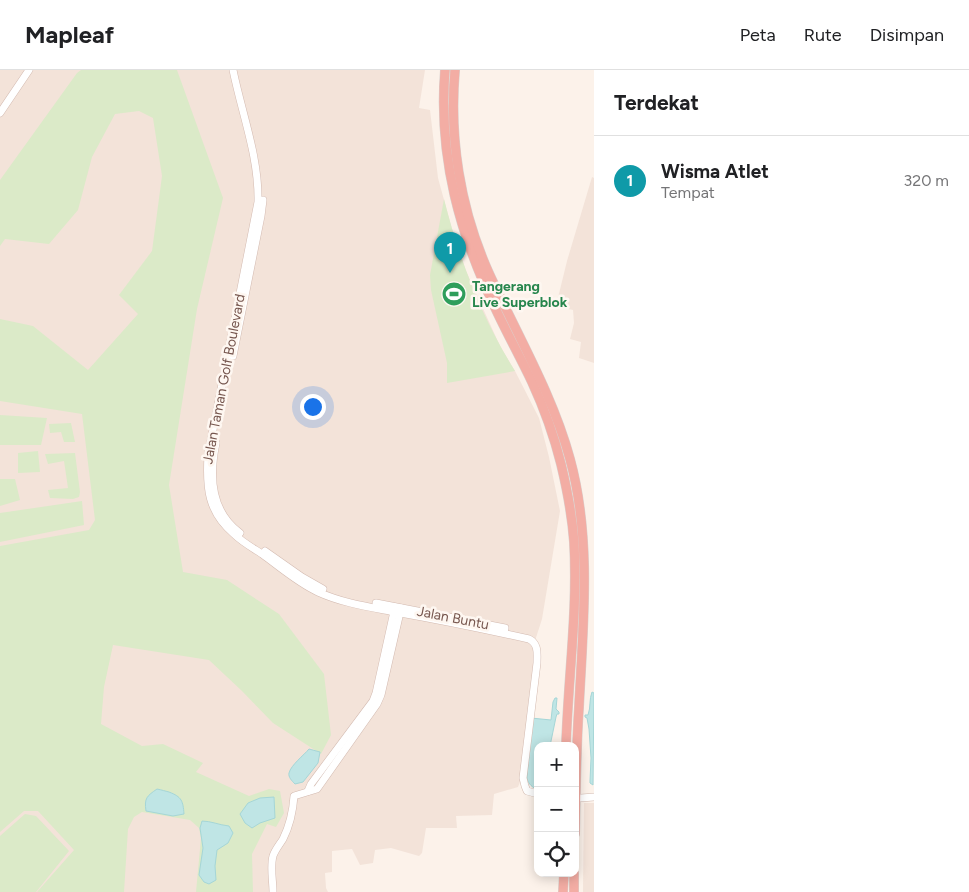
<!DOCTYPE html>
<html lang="id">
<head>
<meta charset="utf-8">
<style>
  body { margin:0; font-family:Figtree,sans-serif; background:#f2f2f2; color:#202124 }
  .controls { position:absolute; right:15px; bottom:15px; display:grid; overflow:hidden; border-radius:10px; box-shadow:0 2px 12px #0003 }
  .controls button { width:45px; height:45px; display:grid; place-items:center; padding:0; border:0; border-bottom:1px solid #e0e0e0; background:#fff; color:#202124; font:25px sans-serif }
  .you { position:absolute; left:312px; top:336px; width:18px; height:18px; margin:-12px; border:4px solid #fff; border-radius:50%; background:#1a73e8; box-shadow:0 0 0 8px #1a73e833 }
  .badge { display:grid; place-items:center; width:32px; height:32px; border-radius:50%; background:#2563eb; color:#fff; font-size:16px; font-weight:700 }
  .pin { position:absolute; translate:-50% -41px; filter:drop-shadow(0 1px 2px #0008) }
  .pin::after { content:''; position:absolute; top:26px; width:18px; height:15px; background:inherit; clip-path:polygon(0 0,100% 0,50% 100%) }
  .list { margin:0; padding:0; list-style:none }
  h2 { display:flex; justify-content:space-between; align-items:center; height:65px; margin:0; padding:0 20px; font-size:21px }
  h2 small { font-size:16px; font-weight:400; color:#757577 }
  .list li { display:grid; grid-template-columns:32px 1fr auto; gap:15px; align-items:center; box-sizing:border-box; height:90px; padding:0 20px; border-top:1px solid #e0e0e0 }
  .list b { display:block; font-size:19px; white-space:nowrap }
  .list p { margin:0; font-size:16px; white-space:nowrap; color:#757577 }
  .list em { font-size:16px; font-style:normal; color:#757577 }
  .icon { flex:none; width:28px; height:28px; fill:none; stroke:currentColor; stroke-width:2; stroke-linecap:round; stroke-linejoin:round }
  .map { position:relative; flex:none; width:594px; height:822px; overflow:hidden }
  header { display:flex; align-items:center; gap:30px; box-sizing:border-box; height:70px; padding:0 25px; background:#fff; border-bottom:1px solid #e0e0e0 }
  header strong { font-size:24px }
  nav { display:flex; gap:28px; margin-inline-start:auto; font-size:18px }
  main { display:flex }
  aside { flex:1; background:#fff }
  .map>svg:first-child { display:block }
  .residential { fill:#f3e3d9 }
  .green { fill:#dbeac8 }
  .water { fill:#bfe5e5; stroke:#a5d6d7 }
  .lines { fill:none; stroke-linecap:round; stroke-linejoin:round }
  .secondary-casing { stroke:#d3bab0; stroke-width:8 }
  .highway-casing { stroke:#d9d0cd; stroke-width:10 }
  .secondary { stroke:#fff; stroke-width:7 }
  .highway { stroke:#f3ada4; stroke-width:9 }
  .labels { text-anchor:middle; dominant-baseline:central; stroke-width:5; stroke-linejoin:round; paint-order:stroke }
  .leisure-label { font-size:14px; font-weight:bold; fill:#27864d; stroke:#fef7f1; text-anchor:start }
  .street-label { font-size:14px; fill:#76564e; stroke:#fef7f1 }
</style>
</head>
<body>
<header>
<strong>Mapleaf</strong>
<nav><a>Peta</a><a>Rute</a><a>Disimpan</a></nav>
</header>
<main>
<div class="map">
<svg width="594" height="822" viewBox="0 0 594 822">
  <rect width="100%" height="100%" fill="#fcf2ea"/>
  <g class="residential">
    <polygon points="0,0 425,0 419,38 430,40 438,108 452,159 466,201 500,276 515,301 539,348 549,387 560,441 542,549 533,577 535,584 520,712 518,717 494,724 492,745 456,746 457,758 426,758 422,783 419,786 391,778 375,780 373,793 360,795 352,779 332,781 332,802 325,803 326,818 328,822 0,822"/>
    <polygon points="592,107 594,108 594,293 579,288 581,272 570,269 574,253 573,240 556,236 567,191"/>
    <polygon points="584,733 594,733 594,822 583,822"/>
  </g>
  <g class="green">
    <polygon points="81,0 177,0 223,128 197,239 169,415 183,502 227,510 279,544 324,604 331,665 321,684 273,653 242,621 209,590 113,575 104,617 101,654 142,676 163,674 203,693 196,702 249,726 269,719 280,721 284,743 276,757 267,754 252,784 253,822 196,822 201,768 199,758 190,750 142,742 134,747 128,759 124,822 37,822 74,780 38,741 24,741 0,762 0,476 89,460 95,450 82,344 0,331 0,249 33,256 88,300 138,244 119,225 152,181 162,106 153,48 139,41 115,44 92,87 78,140 49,174 5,169 0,176 0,110 77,3"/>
    <path d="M 444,129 C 459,189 482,248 515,301 L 447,313 L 447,293 L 431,220 L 430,205 Z"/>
    <polygon points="0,345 47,348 41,375 0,375"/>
    <polygon points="71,353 75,372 64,372 61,362 50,363 49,354"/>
    <polygon points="38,381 40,402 18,403 18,383"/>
    <polygon points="75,383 80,422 79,427 73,429 50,428 48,420 68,418 64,391 48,394 45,384"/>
    <polygon points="0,409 15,409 20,430 0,436"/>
    <polygon points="82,431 84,455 0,472 0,443"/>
    <polygon points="25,744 36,746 69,781 36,822 0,822 0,766"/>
  </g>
  <g class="water">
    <path d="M 592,622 L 594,623 L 593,715 L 590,713 L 590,711 L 591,688 L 589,659 L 587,648 L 585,647 L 585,645 L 588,645 C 591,637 589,629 592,622 Z"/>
    <path d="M 555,628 L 557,628 L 556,639 L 559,642 L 559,644 L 557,644 L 556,647 L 550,676 L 538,676 L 538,719 C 532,718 529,714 527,709 L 531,648 L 551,650 L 553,632 Z"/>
    <path d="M 309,679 L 320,682 L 318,693 L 303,712 L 295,714 C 292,711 288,707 289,703 C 291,695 304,685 309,679 Z"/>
    <path d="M 157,719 C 162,720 165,721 169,722 C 182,727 183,731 184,744 L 173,746 L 146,741 C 144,728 147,726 157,719 Z"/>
    <polygon points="274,727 275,748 260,753 252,758 245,753 240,744 248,733 260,728"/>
    <path d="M 202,751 C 211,751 219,755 229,756 L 233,763 L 228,773 L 217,780 L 215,796 L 216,810 L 209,814 L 204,812 L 199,805 L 203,778 L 200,758 Z"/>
  </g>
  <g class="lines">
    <defs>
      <g id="secondary">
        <path d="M 233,0 C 242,44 259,87 258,132 L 208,385 C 206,418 208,442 234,464 C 242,472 253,478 262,484 C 280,497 298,513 318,522 C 342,533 369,537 395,542 C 440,550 484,559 529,569 C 539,574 537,584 537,593 L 523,708 L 525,716 L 527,721 L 538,724"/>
        <polyline points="0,43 29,0"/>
        <polyline points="233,286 261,146 263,130"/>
        <path d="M 216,373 C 209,406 210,441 240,463"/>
        <polyline points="265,481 302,507 323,519"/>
        <polyline points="376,533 505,558 504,563"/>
        <polyline points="308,721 311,714 373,631 376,623 395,537"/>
        <polyline points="581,728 594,727"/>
        <path d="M 273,822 C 273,811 270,797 273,786 C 275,780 280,774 283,769 C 290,755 293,741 294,726 L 317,719 L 377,634 L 381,625 L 401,538"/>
      </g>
      <g id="highway">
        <path d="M 445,0 C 438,88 460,166 498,244 C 509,267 521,289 532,312 C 544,338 554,366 561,394 C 567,419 572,445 574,472 C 578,540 568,608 566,676"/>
        <path d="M 455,0 C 449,68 460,138 488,201 C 516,263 552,323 570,389 C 592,469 583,556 579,637 C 576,679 576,721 575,764"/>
        <polyline points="563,822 564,803"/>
        <polyline points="574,822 574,803"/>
      </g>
    </defs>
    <use href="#secondary" class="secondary-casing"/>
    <use href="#highway" class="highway-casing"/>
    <use href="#secondary" class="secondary"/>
    <use href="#highway" class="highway"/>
  </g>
  <defs>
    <symbol id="stadium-disc" viewBox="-11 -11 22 22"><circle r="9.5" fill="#2e9e5b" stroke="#fef7f1"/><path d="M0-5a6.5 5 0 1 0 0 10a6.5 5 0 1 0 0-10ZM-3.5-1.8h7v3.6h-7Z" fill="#fff"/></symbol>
  </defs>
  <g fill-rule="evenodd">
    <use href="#stadium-disc" x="440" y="210" width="28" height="28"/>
  </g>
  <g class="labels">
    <g class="leisure-label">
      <text x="472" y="216">Tangerang<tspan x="472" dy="16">Live Superblok</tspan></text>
    </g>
    <g class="street-label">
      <text transform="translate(224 309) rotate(-79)">Jalan Taman Golf Boulevard</text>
      <text transform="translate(453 548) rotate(11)">Jalan Buntu</text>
    </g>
  </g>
</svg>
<div class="controls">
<button>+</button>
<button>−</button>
<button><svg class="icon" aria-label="locate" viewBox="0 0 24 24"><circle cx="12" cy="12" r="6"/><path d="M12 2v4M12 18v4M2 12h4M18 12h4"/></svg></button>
</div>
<div class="you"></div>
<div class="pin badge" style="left:450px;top:203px;background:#0f9aa8">1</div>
</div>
<aside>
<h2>Terdekat<small></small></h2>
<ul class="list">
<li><span class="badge" style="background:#0f9aa8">1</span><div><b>Wisma Atlet</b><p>Tempat</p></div><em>320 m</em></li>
</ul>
</aside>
</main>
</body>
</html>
